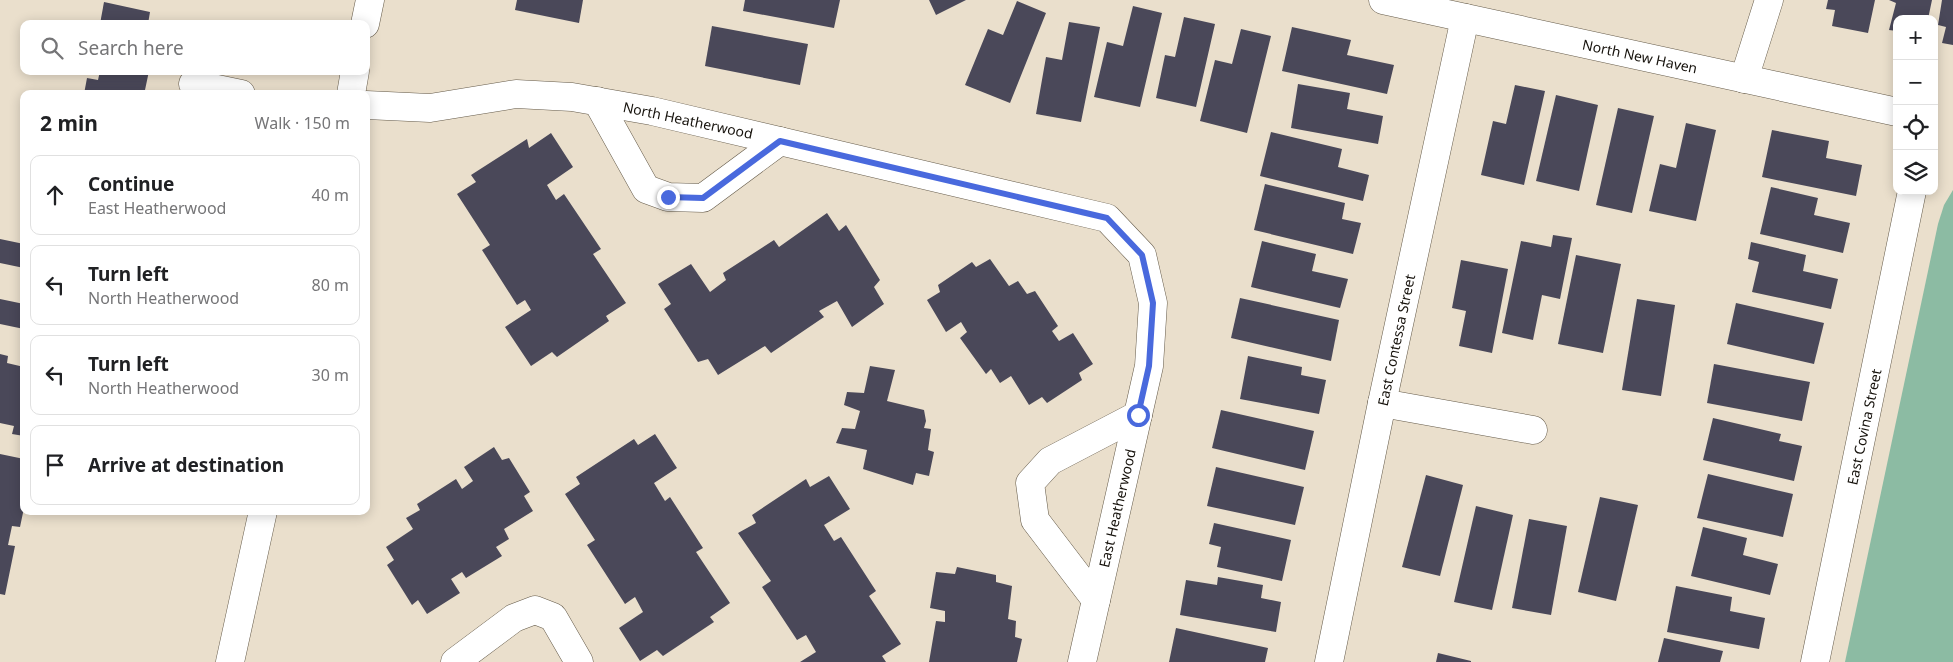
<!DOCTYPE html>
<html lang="en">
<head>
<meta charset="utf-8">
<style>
  body { margin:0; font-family:"Noto Sans",sans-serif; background:#f6f6f6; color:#202124 }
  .controls { position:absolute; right:15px; top:15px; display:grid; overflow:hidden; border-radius:10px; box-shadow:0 2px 12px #0003 }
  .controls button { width:45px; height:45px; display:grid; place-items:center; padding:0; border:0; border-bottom:1px solid #e0e0e0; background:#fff; color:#202124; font:25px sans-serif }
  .stop { position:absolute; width:15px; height:15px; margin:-11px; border:4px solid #4969dd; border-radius:50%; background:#fff }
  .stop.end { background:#4969dd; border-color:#fff; box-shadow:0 1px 5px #0008 }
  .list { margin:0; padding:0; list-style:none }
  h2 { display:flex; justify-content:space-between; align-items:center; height:65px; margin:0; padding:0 20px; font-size:21px }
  h2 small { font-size:16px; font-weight:400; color:#757577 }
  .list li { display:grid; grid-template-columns:32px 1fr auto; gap:15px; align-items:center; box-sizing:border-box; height:80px; margin:0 10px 10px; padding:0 10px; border:1px solid #e0e0e0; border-radius:10px }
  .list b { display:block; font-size:19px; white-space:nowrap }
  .list p { margin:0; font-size:16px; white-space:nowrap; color:#757577 }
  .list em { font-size:16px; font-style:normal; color:#757577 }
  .icon { flex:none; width:28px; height:28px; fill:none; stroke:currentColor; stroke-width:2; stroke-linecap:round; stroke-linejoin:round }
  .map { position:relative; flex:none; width:1953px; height:662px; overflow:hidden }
  .search { position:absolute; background:#fff; box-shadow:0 2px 12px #0003; left:20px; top:20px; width:350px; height:55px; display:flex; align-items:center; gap:12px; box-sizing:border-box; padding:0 18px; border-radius:10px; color:#757577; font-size:19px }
  .panel { position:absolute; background:#fff; box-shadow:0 2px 12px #0003; left:20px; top:90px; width:350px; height:425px; border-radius:10px }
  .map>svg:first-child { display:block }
  .green { fill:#8cbba3 }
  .building { fill:#4a4859 }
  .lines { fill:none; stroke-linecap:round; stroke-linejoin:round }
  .minor-casing { stroke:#655b4a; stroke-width:29 }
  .major-casing { stroke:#655b4a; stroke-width:29 }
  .minor { stroke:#fff; stroke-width:28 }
  .major { stroke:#fff; stroke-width:28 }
  .route { stroke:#4969dd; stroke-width:6 }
  .labels { text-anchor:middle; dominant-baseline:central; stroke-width:5; stroke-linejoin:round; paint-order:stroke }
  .street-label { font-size:14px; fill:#16120c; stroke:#fff }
</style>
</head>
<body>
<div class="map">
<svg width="1953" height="662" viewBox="0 0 1953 662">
  <rect width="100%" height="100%" fill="#eadfcc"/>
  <polygon class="green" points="1953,190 1953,662 1845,662 1938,224 1944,205"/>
  <g class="building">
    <polygon points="517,0 583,0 579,23 515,10"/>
    <polygon points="745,0 840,0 834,28 743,11"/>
    <polygon points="929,0 966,0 936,15"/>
    <polygon points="1828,0 1875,0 1868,33 1832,26 1835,10 1826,9"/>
    <polygon points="1889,0 1932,0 1928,19 1897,19 1897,31 1889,30 1896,3"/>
    <polygon points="1942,0 1953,0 1953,45 1942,43 1946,27 1938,25"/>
    <polygon points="1017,1 1046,13 1010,103 965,85 988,29 1003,35"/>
    <polygon points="104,2 150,12 148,24 100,24"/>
    <polygon points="1133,6 1162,13 1140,107 1094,97 1107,42 1123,46"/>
    <polygon points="1184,17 1215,24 1196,107 1156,98 1165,55 1175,57"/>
    <polygon points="1069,22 1100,27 1081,122 1036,114 1046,57 1062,60"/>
    <polygon points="712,26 808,44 800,85 705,66"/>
    <polygon points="1292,27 1351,40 1347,55 1394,65 1387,94 1282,71"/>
    <polygon points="1241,29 1271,36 1247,133 1200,121 1215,60 1232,64"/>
    <polygon points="100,71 149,71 145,90 157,94 84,94 87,78 98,80"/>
    <polygon points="1298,84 1350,93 1347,109 1383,116 1378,144 1291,128"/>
    <polygon points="1515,85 1545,91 1524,185 1481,175 1493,121 1506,124"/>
    <polygon points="1556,95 1598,105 1579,191 1536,181"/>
    <polygon points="1618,108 1654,116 1632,213 1596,205"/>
    <polygon points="1686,123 1716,130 1696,221 1649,211 1660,164 1676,168"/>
    <polygon points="1772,130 1829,141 1826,158 1862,165 1856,196 1762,177"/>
    <polygon points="1271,132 1342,149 1338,167 1369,175 1363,201 1260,176"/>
    <polygon points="551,133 573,167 547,185 556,200 564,194 601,249 593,254 626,303 606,316 609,321 557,357 552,352 531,366 505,327 531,310 525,300 517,305 482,250 490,245 457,194 476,182 471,175 527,139 529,148"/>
    <polygon points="1265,184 1345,203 1342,219 1361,223 1353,254 1254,230"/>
    <polygon points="1771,187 1818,198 1814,215 1850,223 1843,253 1760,234"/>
    <polygon points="827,213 839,231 846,225 880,280 874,287 884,304 852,327 837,301 819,311 824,317 771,353 765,346 718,375 708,359 698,362 664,309 671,304 658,284 691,264 710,292 726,280 723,273 774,240 779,247"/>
    <polygon points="1553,235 1572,238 1560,299 1542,295 1533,340 1502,333 1521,241 1551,247"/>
    <polygon points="0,239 24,244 24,268 0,263"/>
    <polygon points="1262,241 1316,254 1312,271 1348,279 1340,308 1251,287"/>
    <polygon points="1751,242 1806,255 1803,271 1838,279 1831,309 1752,292 1759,262 1748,259"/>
    <polygon points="1576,255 1621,264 1603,353 1558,344"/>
    <polygon points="990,259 1009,286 1018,281 1027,294 1035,291 1058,326 1052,331 1059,341 1073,333 1093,364 1079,373 1082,380 1047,403 1042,397 1029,405 1011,376 1000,383 991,369 986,374 960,338 967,332 961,322 946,332 927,300 940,292 938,285 972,262 976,267"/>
    <polygon points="1461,260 1508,269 1492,353 1459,346 1466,311 1452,308"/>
    <polygon points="1240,298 1339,320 1331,361 1231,338"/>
    <polygon points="0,299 24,304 24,329 0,324"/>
    <polygon points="1637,299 1675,305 1661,396 1622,390"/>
    <polygon points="1736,303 1824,323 1814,364 1727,344"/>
    <polygon points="0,354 8,356 7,363 24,367 24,436 12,434 14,426 0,423"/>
    <polygon points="1248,356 1302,367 1301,375 1326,380 1319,414 1240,399"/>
    <polygon points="1714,364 1810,382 1802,421 1707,403"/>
    <polygon points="870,366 895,370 887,401 924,410 926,421 924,428 931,429 928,450 934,452 929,476 916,473 913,485 863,469 867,450 836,443 842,428 855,429 860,411 844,405 847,392 864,393"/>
    <polygon points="1221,410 1314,431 1305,470 1212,448"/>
    <polygon points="1713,418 1781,434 1779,441 1802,446 1794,481 1703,460"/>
    <polygon points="655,434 677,468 654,483 665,501 670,497 703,548 696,552 730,603 710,617 714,622 663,656 657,650 640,661 619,628 643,612 635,597 625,604 587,545 595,540 565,494 580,484 576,477 634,439 638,445"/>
    <polygon points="494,447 502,460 509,458 530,492 524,496 533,511 504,529 509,539 496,547 502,556 466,578 462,572 451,579 460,593 427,614 418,600 412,605 387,565 394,560 386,547 413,529 406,518 420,510 417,504 456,479 462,489 473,481 464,467"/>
    <polygon points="0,454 24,459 24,508 20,527 12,526 8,545 15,546 5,595 0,594"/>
    <polygon points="1216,467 1304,487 1295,525 1207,506"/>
    <polygon points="1708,474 1793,494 1783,537 1697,518"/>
    <polygon points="1426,475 1463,485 1440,576 1402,567"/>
    <polygon points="829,476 850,509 824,525 834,541 841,537 876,591 869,596 901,644 882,656 886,662 800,662 816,652 806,635 797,640 762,587 771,581 738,533 756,523 752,515 806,479 810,487"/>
    <polygon points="1600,497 1638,505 1616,601 1578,592"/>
    <polygon points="1476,506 1513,515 1492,610 1454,602"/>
    <polygon points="1529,519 1567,526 1551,615 1512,608"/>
    <polygon points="1214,523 1291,540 1282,581 1217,567 1221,547 1209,544"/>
    <polygon points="1703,527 1747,538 1743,555 1778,564 1770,595 1691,576"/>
    <polygon points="957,567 996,575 996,582 1012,586 1008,619 1016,621 1015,637 1022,639 1017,662 929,662 936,621 945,622 945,611 930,608 936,572 955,574"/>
    <polygon points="1218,577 1263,585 1261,598 1281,602 1276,632 1180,615 1186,580 1217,585"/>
    <polygon points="1676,586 1732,597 1730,611 1765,618 1759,649 1667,632"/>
    <polygon points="1176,628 1268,648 1265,662 1169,662"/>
    <polygon points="1664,638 1723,651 1720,662 1658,662"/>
    <polygon points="1438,653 1471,661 1471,662 1436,662"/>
  </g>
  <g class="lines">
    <defs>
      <g id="minor">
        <polyline points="1383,0 1897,112"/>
        <polyline points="1744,79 1769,0"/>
        <polyline points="193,84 241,94"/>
        <polyline points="597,101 646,189 668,197 703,198 780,141"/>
        <polyline points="366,105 430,108 516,94 572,97 652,111 1107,218 1142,255 1153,303 1149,366 1082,662"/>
        <polyline points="1382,403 1533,430"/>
        <polyline points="1096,600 1035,520 1030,483 1050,461 1138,415"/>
        <polyline points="455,662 514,618 535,610 553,617 579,662"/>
        <polyline points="1329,662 1382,403 1465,18"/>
        <polyline points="1815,662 1912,191"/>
      </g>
      <g id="major">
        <polyline points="365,24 370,0"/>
        <polyline points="351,94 355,71"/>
        <polyline points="230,662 263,511"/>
      </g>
    </defs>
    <use href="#minor" class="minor-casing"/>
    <use href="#major" class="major-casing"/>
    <use href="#minor" class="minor"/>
    <use href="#major" class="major"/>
  </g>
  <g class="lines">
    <polyline class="route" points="668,197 703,198 780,141 1107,218 1142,255 1153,303 1149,366 1138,415"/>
  </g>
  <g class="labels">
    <g class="street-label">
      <text transform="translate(1640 56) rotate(12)">North New Haven</text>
      <text transform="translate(688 120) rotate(12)">North Heatherwood</text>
      <text transform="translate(1396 340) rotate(-78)">East Contessa Street</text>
      <text transform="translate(1864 427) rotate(-78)">East Covina Street</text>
      <text transform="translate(1117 508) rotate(-77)">East Heatherwood</text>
    </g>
  </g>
</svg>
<div class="controls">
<button>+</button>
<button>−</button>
<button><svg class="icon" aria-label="locate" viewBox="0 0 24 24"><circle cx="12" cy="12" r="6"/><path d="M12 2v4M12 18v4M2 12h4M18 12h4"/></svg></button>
<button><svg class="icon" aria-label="layers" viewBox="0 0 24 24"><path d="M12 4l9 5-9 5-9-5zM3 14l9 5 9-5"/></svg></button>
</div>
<div class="stop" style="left:1138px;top:415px"></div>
<div class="stop end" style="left:668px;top:197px"></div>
<div class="search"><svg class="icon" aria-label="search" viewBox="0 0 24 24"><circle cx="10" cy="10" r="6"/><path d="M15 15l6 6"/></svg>Search here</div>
<section class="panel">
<h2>2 min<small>Walk · 150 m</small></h2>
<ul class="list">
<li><svg class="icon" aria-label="ahead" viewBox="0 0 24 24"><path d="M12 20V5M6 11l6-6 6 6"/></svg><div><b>Continue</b><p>East Heatherwood</p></div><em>40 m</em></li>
<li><svg class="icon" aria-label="left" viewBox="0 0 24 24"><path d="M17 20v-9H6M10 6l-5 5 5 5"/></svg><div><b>Turn left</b><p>North Heatherwood</p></div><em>80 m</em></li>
<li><svg class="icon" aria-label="left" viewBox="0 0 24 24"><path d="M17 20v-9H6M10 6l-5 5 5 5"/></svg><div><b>Turn left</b><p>North Heatherwood</p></div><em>30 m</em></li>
<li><svg class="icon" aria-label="arrive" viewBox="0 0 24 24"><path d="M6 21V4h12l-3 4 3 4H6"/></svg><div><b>Arrive at destination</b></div></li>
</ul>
</section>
</div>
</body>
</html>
